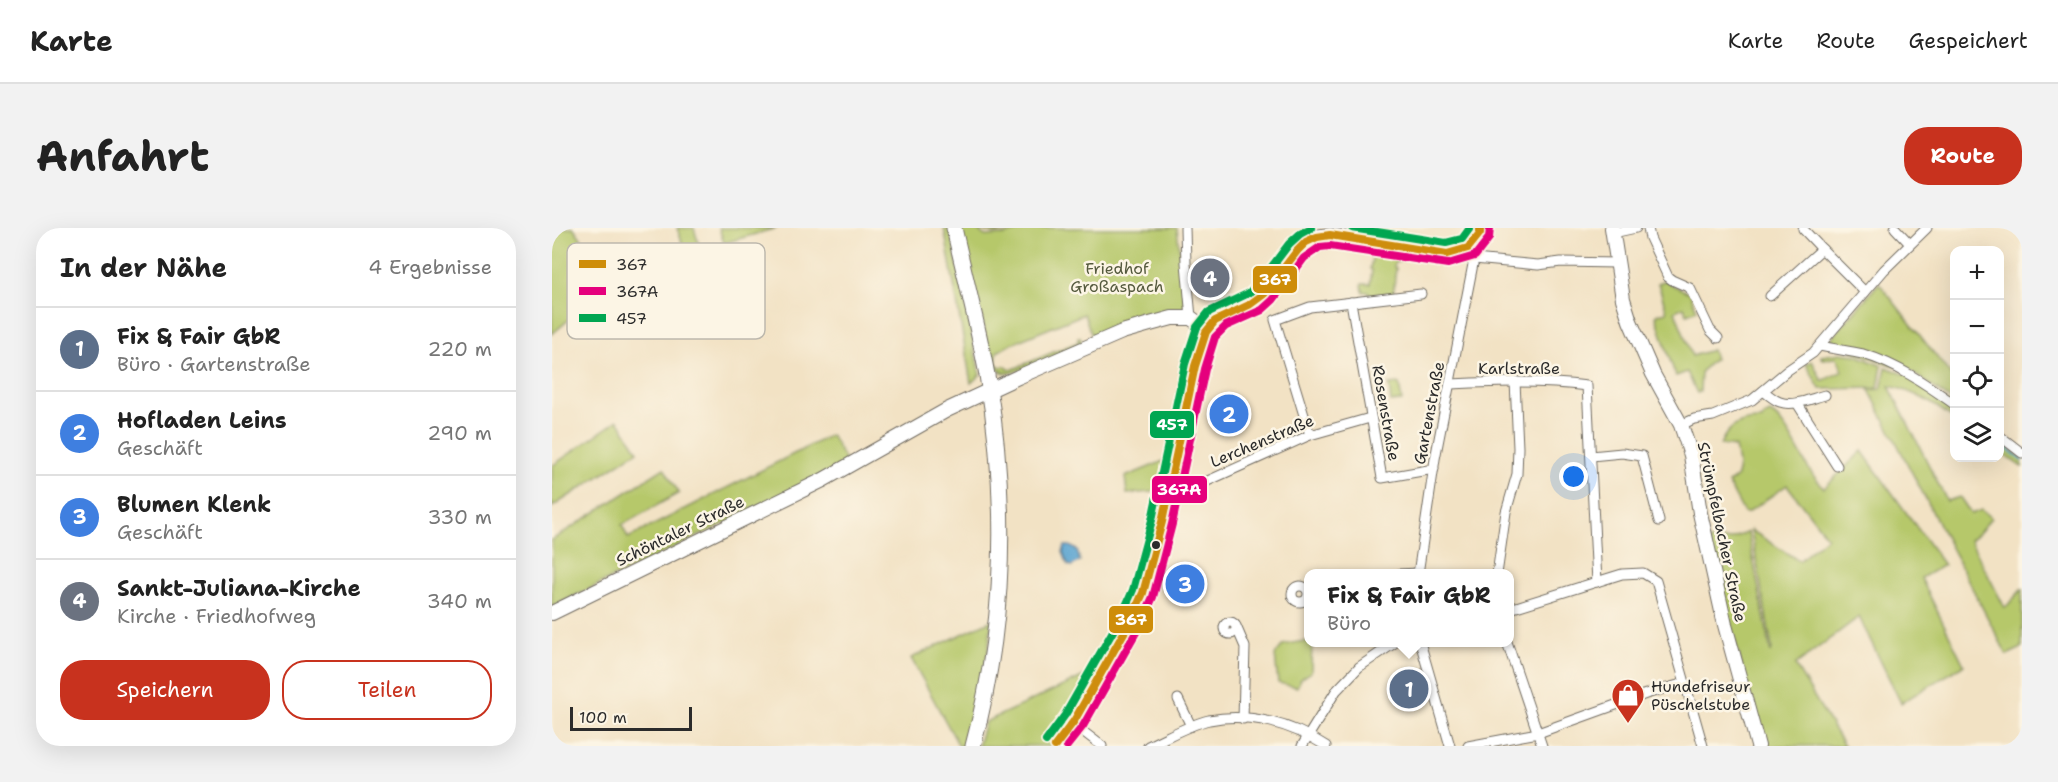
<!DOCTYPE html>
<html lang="de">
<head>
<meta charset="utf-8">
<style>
  body { margin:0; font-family:"Shantell Sans",sans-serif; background:#f2f2f2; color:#222 }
  .controls { position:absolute; right:18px; top:18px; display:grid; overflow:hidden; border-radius:12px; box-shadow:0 6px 24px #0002 }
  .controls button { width:54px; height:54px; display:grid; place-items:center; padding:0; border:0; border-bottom:2px solid #e0e0e0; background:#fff; color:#222; font:30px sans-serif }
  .scale { position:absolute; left:18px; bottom:15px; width:122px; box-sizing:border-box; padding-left:6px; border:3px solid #2b2b2b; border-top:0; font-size:16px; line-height:21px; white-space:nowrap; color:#2b2b2b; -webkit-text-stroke:4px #fcf5e5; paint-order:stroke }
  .you { position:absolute; left:1022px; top:249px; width:21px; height:21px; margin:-15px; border:4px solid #fff; border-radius:50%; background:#1a73e8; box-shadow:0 0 0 9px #1a73e833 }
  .badge { display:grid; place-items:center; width:39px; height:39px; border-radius:50%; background:#c8321e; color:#fff; font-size:20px; font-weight:700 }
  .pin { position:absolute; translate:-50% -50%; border:3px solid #fff; box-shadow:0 2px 6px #0006 }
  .popup { position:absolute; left:752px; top:341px; width:210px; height:78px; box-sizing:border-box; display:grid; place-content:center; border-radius:12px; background:#fff; filter:drop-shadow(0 2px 4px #0005); font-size:20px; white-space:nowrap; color:#767676 }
  .popup b { font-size:22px; color:#222 }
  .popup::after { content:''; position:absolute; left:50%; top:100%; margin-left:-12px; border:12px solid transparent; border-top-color:#fff }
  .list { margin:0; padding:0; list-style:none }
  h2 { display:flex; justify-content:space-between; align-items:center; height:78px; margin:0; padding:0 24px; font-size:26px }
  h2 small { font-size:20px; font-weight:400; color:#767676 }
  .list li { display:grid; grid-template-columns:39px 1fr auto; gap:18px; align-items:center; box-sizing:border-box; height:84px; padding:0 24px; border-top:2px solid #e0e0e0 }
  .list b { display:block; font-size:22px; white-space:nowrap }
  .list p { margin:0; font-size:20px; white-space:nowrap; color:#767676 }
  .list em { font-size:20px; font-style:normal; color:#767676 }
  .actions { display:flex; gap:12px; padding:18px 24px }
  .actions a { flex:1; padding:14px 0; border:2px solid #c8321e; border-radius:24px; text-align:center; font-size:21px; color:#c8321e }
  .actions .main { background:#c8321e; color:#fff }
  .icon { flex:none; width:33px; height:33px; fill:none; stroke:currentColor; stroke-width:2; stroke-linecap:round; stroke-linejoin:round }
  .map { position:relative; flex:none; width:1470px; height:518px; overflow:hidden; border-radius:24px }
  header { display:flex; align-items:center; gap:36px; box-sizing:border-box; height:84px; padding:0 30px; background:#fff; border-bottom:2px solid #e0e0e0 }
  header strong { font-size:28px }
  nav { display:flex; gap:33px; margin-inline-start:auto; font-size:21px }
  .intro { display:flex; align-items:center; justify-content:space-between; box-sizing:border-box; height:144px; padding:0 36px }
  h1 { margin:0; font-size:42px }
  .button { padding:15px 27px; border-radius:24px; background:#c8321e; color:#fff; font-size:21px; font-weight:700 }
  main { display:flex; gap:36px; padding:0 36px }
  aside { flex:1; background:#fff; border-radius:24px; box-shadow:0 6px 24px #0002 }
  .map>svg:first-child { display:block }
  .green { fill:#b6c86b; stroke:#707a4b; stroke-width:1.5 }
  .water { fill:#58a3d0; stroke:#42677e; stroke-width:1.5 }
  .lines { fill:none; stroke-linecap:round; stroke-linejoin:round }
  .stream { stroke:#58a3d0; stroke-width:2 }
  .street-casing { stroke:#716b61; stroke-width:11 }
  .secondary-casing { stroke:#716b61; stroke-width:16 }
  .primary-casing { stroke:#716b61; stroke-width:17 }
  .street { stroke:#fff; stroke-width:9 }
  .secondary { stroke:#fff; stroke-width:14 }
  .primary { stroke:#fff; stroke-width:15 }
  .bus-1-casing { stroke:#fcf5e5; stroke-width:12 }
  .bus-2-casing { stroke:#fcf5e5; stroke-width:12 }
  .bus-3-casing { stroke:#fcf5e5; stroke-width:12 }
  .bus-1 { stroke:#ce8d09; stroke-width:8 }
  .bus-2 { stroke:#e5007d; stroke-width:8 }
  .bus-3 { stroke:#00a651; stroke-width:8 }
  .bus-dot { fill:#2b2b2b; stroke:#fcf5e5; stroke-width:2 }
  .labels { text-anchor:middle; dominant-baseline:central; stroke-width:5; stroke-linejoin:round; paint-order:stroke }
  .park-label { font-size:16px; fill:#555a3e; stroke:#fcf5e5 }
  .street-label { font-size:16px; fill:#2b2b2b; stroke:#fcf5e5 }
  .poi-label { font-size:16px; fill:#2b2b2b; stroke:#fcf5e5; text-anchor:start }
  .key { fill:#fcf5e5; stroke:#bdb8ad; stroke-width:1.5 }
  .key-label { font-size:16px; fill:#2b2b2b }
  .line-badge { stroke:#fcf5e5; stroke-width:2 }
  .badge-label { font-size:16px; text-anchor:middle; font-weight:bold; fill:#fff }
</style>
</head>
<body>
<header>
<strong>Karte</strong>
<nav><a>Karte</a><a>Route</a><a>Gespeichert</a></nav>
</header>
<div class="intro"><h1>Anfahrt</h1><a class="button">Route</a></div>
<main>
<aside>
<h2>In der Nähe<small>4 Ergebnisse</small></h2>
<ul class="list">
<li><span class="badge" style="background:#5c6f8a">1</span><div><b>Fix &amp; Fair GbR</b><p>Büro · Gartenstraße</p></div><em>220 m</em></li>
<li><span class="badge" style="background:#3f7fe0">2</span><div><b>Hofladen Leins</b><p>Geschäft</p></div><em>290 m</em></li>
<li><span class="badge" style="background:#3f7fe0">3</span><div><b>Blumen Klenk</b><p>Geschäft</p></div><em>330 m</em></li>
<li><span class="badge" style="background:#6b7280">4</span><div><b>Sankt-Juliana-Kirche</b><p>Kirche · Friedhofweg</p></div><em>340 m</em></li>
</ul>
<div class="actions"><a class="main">Speichern</a><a>Teilen</a></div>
</aside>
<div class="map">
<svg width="1470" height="518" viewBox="0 0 1470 518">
  <rect width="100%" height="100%" fill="#fcf5e5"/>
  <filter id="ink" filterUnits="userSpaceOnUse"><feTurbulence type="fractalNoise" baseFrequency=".0167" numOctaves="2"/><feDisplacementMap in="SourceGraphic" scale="12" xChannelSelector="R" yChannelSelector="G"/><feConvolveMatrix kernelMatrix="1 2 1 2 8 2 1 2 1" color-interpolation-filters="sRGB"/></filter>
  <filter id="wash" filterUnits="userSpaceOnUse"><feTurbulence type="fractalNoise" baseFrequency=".008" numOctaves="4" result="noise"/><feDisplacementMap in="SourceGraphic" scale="24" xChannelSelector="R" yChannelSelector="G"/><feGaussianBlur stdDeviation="1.35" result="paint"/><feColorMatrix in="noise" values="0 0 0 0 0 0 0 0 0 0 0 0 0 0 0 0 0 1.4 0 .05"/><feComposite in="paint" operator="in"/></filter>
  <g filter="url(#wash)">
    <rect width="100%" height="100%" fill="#f2e2c4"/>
    <g class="green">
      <polygon points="0,0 22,0 50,41 62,53 0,106"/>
      <polygon points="125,0 142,0 148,21 134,26"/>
      <polygon points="167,0 225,0 172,15"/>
      <polygon points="392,0 398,0 428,147 419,155"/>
      <path d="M 407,0 L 423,0 L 433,8 L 453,7 L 476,0 L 625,0 L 634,82 L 571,98 L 540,108 L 532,86 L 459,116 L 445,124 L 444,135 L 448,139 L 454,138 L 456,141 L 461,141 L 526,114 L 526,110 L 528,109 L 530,115 C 515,122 468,146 454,145 C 447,144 444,139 440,134 Z"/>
      <path d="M 426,0 L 467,0 C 454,4 438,9 426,0 Z"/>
      <polygon points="822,22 848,27 846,34 843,34 842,39 844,40 841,68 816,70 817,64 811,64 810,56 818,56 820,42 818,41"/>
      <path d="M 1115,52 L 1118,56 L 1138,65 L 1145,82 L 1135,86 L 1132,79 L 1123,83 L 1140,128 L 1160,122 L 1163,131 C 1157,134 1155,140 1149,143 L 1148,164 L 1145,165 L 1135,144 L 1124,148 C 1116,129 1111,109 1104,89 L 1106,86 L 1115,84 L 1106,55 Z"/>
      <polygon points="1327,55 1402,151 1402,174 1360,144 1279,115 1278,112"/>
      <polygon points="1288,125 1304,127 1330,138 1326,160 1268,161 1254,136 1260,133 1270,153 1291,143 1285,130 1271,131 1269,128"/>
      <path d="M 1334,139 L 1359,149 L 1402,179 L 1402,191 C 1382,176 1362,163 1337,158 L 1395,273 L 1408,269 L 1419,286 L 1429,282 L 1439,290 L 1429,303 L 1418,312 L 1453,380 L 1470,361 L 1470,420 L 1455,427 L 1317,162 L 1329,161 Z"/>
      <polygon points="847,156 850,173 839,174 837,157"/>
      <path d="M 1218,185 C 1233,192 1247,226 1257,241 C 1261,248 1267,254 1272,260 L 1310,223 L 1392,337 L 1369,350 L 1412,437 L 1349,475 L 1307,389 L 1243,437 L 1292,518 L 1211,518 L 1156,312 L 1177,312 L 1196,304 L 1219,425 L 1220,420 L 1199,302 L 1247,333 L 1275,309 L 1235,257 L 1195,285 L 1192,285 L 1176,255 C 1192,249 1185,233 1183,219 L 1168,217 C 1175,198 1191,191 1210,192 L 1212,188 Z"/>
      <polygon points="66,192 86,223 0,279 0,238"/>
      <polygon points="279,207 295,236 0,379 0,312 112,240 127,265 70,297 76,310"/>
      <polygon points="1448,211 1470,230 1470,239 1448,224"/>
      <polygon points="619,230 611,263 575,266 573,249"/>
      <polygon points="440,392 436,424 414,518 407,518 359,430"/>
      <polygon points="752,413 760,415 759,444 749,451 745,459 726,455 723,427 731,417"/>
      <polygon points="539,445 499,518 426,518 433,494"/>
    </g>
    <polygon class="water" points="513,318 518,318 525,322 528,333 520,338 516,337 511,324"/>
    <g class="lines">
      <polyline class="stream" points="1448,215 1470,232"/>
    </g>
  </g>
  <g filter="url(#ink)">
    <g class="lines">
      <defs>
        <g id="street">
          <polyline points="633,0 634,35 639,90"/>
          <polyline points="1096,0 1098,10 1116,49 1120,52 1138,60 1158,102 1166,110"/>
          <polyline points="1343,0 1358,16"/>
          <polyline points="1251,1 1270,21"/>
          <polyline points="1061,5 1084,0"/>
          <polyline points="920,28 922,31 986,37 1009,34 1064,35"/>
          <polyline points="1218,68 1270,21 1313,64"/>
          <polyline points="799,74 830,250 882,241"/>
          <path d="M 1268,118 C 1282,121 1297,123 1311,126 C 1345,136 1374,156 1402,176"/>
          <path d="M 898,156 C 944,154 989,152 1035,158 L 1045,354"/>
          <path d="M 1211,163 C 1216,166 1222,172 1228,174 C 1242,179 1260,170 1273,167"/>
          <polyline points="1245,175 1285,238"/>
          <polyline points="1129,197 1142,191 1161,188 1200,172 1236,142 1261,125 1332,42 1375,0"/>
          <polyline points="758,207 723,92 758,79 869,66"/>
          <polyline points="1448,208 1470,225"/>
          <polyline points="1039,228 1070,225 1090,228 1107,293"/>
          <polyline points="615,264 631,264 758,207 818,190"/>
          <polyline points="847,346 866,345"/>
          <polyline points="866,346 883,231 922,31"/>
          <polyline points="945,346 954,284 965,246 966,220 963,153"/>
          <circle cx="748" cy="366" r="8"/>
          <polyline points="958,381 1070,346 1091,345 1104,353 1151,518"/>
          <circle cx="678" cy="400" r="6"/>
          <polyline points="684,398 693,419 691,491"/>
          <polyline points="868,414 898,518"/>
          <polyline points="955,414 990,518"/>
          <polyline points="626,471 639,498"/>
          <polyline points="520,495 550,518"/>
          <path d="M 596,518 C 616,509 636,497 657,492 C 698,484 740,496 774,518"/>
          <polyline points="750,518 784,463 807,439 844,414"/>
          <polyline points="916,518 986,505 1094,466 1133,455"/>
        </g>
        <g id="secondary">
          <polyline points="1060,0 1071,71 1078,93 1101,146 1129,197 1139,227 1148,285 1173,397 1206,518"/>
          <polyline points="0,385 271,252 395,182 466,149 570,104 598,96 620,90 639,90 654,101"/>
          <polyline points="510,518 525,486 550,440 565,416 590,367 603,317 644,135 654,101 665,91 703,74 715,63 752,16 762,9 778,7 895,26 916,20 928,5 928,0"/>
        </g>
        <path id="primary" d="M 402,0 C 413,49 426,98 435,147 C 456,271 454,396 421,518"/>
      </defs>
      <use href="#street" class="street-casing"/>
      <use href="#secondary" class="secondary-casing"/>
      <use href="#primary" class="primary-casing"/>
      <use href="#street" class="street"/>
      <use href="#secondary" class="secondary"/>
      <use href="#primary" class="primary"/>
      <defs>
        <polyline id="bus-1" points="503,518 522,493 578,394 591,365 610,294 643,138 654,104 663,93 697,77 712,66 745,23 754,14 765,9 778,7 895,26 916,20 928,5 928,0"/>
        <polyline id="bus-2" points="515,518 531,498 587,399 601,369 620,296 653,141 663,109 674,98 710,82 721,72 752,30 768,19 778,18 896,36 923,28 937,10 938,0"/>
        <g id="bus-3">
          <polyline points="800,0 894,15 910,11 918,0"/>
          <polyline points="494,513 513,487 569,389 581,362 600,292 633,136 645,99 657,84 697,65 712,49 737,16 748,6 759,0"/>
        </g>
      </defs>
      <use href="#bus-1" class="bus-1-casing"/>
      <use href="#bus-2" class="bus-2-casing"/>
      <use href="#bus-3" class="bus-3-casing"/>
      <use href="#bus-1" class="bus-1"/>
      <use href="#bus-2" class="bus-2"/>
      <use href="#bus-3" class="bus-3"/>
    </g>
  </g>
  <defs>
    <symbol id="shop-pin" viewBox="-11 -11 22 30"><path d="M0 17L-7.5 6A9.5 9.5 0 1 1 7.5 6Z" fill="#c8321e" stroke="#fcf5e5"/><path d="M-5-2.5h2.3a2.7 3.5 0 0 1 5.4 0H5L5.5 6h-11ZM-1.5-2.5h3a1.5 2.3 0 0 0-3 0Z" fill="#fff"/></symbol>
  </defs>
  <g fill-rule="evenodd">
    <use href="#shop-pin" x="1057" y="448" width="38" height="52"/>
  </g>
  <circle class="bus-dot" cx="604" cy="317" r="5"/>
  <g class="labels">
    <g class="park-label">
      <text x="565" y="40">Friedhof<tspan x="565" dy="18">Großaspach</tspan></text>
    </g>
    <g class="street-label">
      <text x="967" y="140">Karlstraße</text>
      <text transform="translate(834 185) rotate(80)">Rosenstraße</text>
      <text transform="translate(877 185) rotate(-79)">Gartenstraße</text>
      <text transform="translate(710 213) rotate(-23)">Lerchenstraße</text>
      <text transform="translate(128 303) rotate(-26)">Schöntaler Straße</text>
      <text transform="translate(1170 304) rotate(78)">Strümpfelbacher Straße</text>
    </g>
    <g class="poi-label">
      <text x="1099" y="458">Hundefriseur<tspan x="1099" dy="18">Püschelstube</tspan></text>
    </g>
  </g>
  <rect x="15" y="15" width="198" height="96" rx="9" class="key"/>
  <rect x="27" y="32" width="27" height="8" fill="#ce8d09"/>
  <rect x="27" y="59" width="27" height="8" fill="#e5007d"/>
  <rect x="27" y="86" width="27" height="8" fill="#00a651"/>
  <g class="key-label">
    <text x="64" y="42">367</text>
    <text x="64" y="69">367A</text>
    <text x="64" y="96">457</text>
  </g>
  <g class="line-badge">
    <rect x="700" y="37" width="46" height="29" rx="6" fill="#ce8d09"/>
    <rect x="597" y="182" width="46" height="29" rx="6" fill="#00a651"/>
    <rect x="599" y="247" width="57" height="29" rx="6" fill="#e5007d"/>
    <rect x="556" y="377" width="46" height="29" rx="6" fill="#ce8d09"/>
  </g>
  <g class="badge-label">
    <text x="723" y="57">367</text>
    <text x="620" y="202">457</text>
    <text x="627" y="267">367A</text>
    <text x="579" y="397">367</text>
  </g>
</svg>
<div class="controls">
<button>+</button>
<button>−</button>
<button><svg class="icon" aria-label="locate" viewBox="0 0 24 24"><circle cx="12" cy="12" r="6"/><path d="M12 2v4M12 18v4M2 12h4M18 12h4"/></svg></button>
<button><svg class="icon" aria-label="layers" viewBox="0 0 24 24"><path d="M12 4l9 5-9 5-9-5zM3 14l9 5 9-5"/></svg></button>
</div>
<div class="scale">100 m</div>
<div class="you"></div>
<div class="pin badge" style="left:857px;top:461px;background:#5c6f8a">1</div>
<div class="popup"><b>Fix &amp; Fair GbR</b>Büro</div>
<div class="pin badge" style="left:677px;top:186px;background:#3f7fe0">2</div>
<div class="pin badge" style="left:633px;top:356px;background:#3f7fe0">3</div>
<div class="pin badge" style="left:658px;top:50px;background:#6b7280">4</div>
</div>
</main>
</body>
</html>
